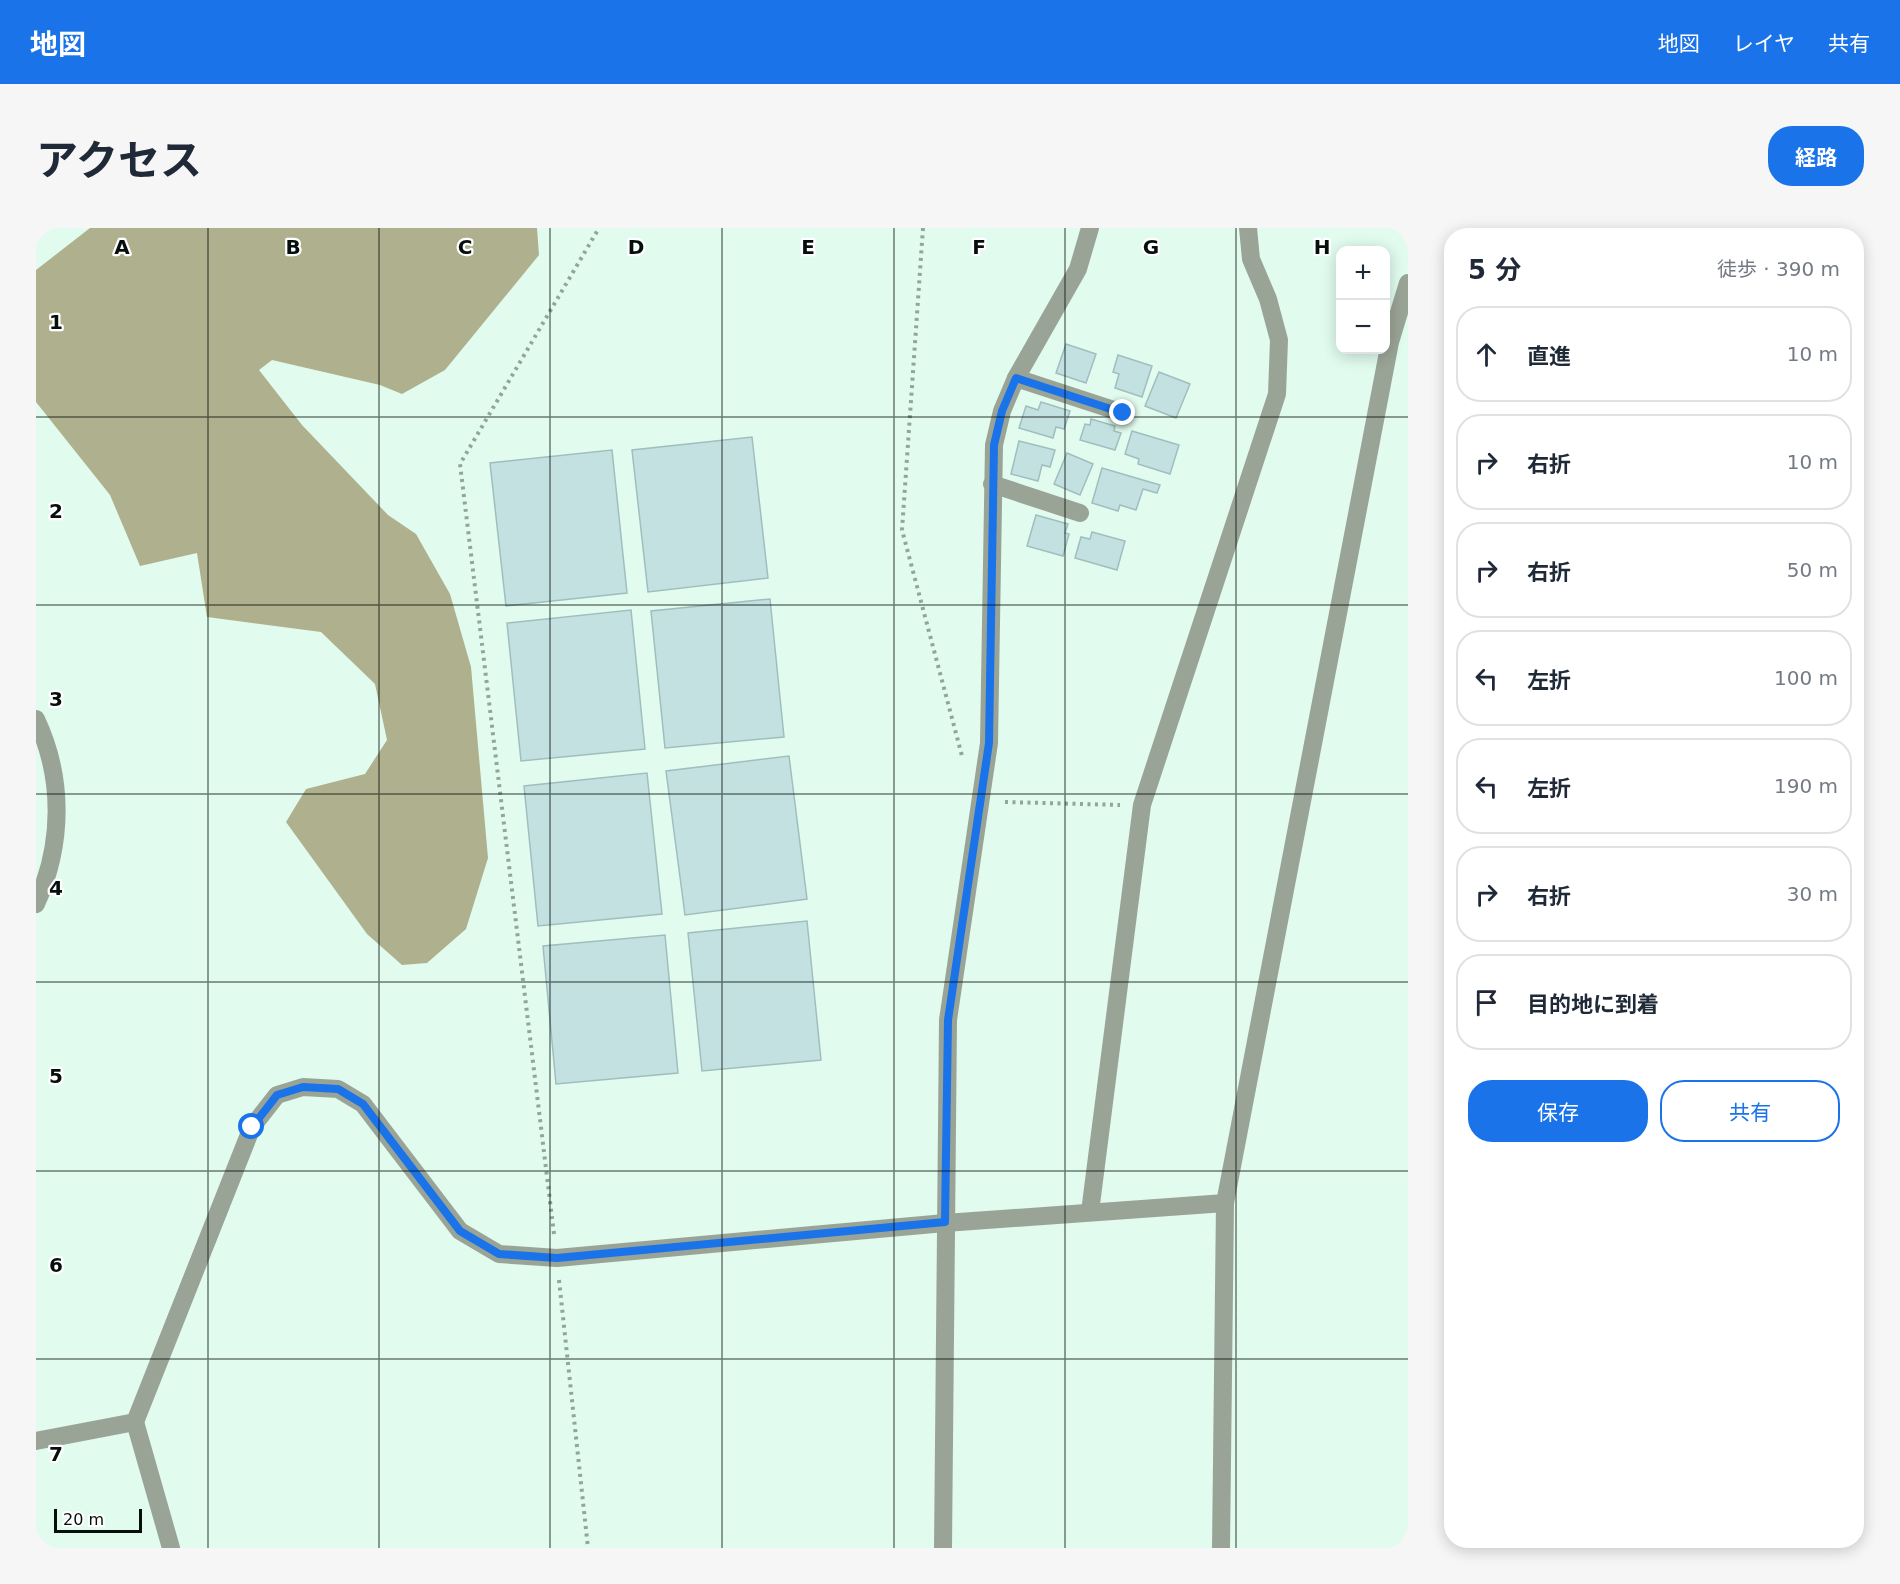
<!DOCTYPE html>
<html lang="ja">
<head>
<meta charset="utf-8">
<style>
  body { margin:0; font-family:"DejaVu Sans","Noto Sans JP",sans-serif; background:#f6f6f7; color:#1f2937 }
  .controls { position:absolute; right:18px; top:18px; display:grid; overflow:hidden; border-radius:12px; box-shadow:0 3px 15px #0003 }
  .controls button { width:54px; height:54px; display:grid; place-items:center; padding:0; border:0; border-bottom:2px solid #e0e1e3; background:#fff; color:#1f2937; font:30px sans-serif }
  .scale { position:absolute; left:18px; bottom:15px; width:88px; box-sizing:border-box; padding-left:6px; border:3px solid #060f0b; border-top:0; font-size:16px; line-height:21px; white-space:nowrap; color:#060f0b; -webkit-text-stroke:4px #fff; paint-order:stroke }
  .stop { position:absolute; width:18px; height:18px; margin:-14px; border:4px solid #1a73e8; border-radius:50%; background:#fff }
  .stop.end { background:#1a73e8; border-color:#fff; box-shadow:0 2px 6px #0008 }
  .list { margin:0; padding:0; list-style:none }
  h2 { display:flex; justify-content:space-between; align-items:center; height:78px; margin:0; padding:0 24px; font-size:26px }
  h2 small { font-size:20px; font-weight:400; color:#747a83 }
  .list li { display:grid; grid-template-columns:39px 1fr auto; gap:18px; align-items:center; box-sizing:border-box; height:96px; margin:0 12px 12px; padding:0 12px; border:2px solid #e0e1e3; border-radius:24px }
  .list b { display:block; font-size:22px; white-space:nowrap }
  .list em { font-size:20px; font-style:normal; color:#747a83 }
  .actions { display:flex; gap:12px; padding:18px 24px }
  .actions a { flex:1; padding:14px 0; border:2px solid #1a73e8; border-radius:24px; text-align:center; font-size:21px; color:#1a73e8 }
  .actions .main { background:#1a73e8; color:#fff }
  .icon { flex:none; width:33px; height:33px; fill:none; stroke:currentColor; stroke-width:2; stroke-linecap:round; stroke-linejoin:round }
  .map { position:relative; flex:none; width:1372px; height:1320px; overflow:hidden; border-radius:24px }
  header { display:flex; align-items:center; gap:36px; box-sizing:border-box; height:84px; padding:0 30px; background:#1a73e8; color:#fff }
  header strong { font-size:28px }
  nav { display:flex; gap:33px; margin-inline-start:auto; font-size:21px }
  .intro { display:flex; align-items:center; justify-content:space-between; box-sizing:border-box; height:144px; padding:0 36px }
  h1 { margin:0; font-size:42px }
  .button { padding:15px 27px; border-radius:24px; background:#1a73e8; color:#fff; font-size:21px; font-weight:700 }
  main { display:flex; gap:36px; padding:0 36px }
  aside { flex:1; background:#fff; border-radius:24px; box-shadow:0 3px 15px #0003 }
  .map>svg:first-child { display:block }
  .forest { fill:#afb08d }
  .building { fill:#c3e1e1; stroke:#a1bebe; stroke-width:1.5 }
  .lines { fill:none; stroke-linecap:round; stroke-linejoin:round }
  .path { stroke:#91a59c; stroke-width:4; stroke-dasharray:3 4.5; stroke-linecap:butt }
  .minor { stroke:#9aa496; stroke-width:18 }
  .route { stroke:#1a73e8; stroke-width:8 }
  .grid { fill:none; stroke:#060f0b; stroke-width:1.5; stroke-opacity:0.55 }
  .grid-label { font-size:20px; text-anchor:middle; font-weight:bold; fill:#060f0b; stroke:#fff; stroke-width:4.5; stroke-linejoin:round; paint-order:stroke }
</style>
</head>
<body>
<header>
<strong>地図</strong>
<nav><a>地図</a><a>レイヤ</a><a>共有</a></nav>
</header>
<div class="intro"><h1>アクセス</h1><a class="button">経路</a></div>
<main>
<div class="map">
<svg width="1372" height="1320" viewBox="0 0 1372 1320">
  <rect width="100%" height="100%" fill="#e1fbef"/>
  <polygon class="forest" points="54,0 501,0 503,27 409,142 366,166 344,157 236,132 223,142 266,197 352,287 380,306 414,366 435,439 452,630 430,701 391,735 366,737 331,706 250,594 270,561 329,546 351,512 339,456 285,404 171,389 161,325 104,338 74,267 0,174 0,42"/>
  <g class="building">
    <polygon points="1030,116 1060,126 1050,155 1020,145"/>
    <polygon points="1082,127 1116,138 1106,169 1079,160 1083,146 1077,144"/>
    <polygon points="1123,144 1154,156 1140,190 1109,178"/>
    <polygon points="1005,174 1034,183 1028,201 1020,199 1017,210 983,200 990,178 1002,182"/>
    <polygon points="1055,191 1079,198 1078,203 1085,205 1079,222 1044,212 1049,196 1054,197"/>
    <polygon points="1096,203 1143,217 1134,246 1102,236 1103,231 1089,226"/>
    <polygon points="716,209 732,350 612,364 596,222"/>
    <polygon points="983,213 1019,222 1014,239 1006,237 1002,253 975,246"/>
    <polygon points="576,222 591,365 470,378 454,235"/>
    <polygon points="1031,225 1057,236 1044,267 1018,256"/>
    <polygon points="1066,240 1124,257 1121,265 1107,261 1100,282 1084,277 1082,283 1056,275"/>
    <polygon points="1000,287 1032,296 1029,305 1033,306 1027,328 991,318"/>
    <polygon points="1056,304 1089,313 1081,342 1039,330 1045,309 1054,311"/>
    <polygon points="734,371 748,509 629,520 615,383"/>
    <polygon points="595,382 609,521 485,533 471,395"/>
    <polygon points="753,528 771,671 649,687 630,543"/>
    <polygon points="611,545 626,686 502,698 488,558"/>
    <polygon points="771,693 785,832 666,843 652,705"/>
    <polygon points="629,707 642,845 520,856 507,718"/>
  </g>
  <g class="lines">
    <g class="path">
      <polyline points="887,0 866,302 926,528"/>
      <polyline points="969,574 1084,577"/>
      <polyline points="518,1006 424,236 563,0"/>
      <polyline points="523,1052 552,1320"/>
    </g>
    <g class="minor">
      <polyline points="980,150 1087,185"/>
      <polyline points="956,256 1044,285"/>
      <path d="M 0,491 C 28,550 27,617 0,676"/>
      <polyline points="1054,984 1106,577 1241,166 1243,112 1232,71 1215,31 1212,0"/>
      <polyline points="99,1194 135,1320"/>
      <polyline points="0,1213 99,1194 216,899 241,867 267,859 302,861 327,876 424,1003 463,1026 521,1030 909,995 1189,975"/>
      <polyline points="907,1320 912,792 953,515 958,217 966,183 980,150 1042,41 1054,0"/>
      <polyline points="1185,1320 1189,975 1354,114 1372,55"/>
    </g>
  </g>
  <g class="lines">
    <polyline class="route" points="216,899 241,867 267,859 302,861 327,876 424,1003 463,1026 521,1030 909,994 912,792 953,515 958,217 966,183 980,150 1087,185"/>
  </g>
  <path class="grid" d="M 172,0 L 172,1320M 343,0 L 343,1320M 514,0 L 514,1320M 686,0 L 686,1320M 858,0 L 858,1320M 1029,0 L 1029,1320M 1200,0 L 1200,1320M 0,189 L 1372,189M 0,377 L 1372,377M 0,566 L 1372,566M 0,754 L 1372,754M 0,943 L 1372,943M 0,1131 L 1372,1131"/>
  <g class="grid-label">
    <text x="86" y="26">A</text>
    <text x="257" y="26">B</text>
    <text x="429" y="26">C</text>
    <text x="600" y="26">D</text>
    <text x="772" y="26">E</text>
    <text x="943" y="26">F</text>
    <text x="1115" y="26">G</text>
    <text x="1286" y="26">H</text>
    <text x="20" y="101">1</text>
    <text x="20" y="290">2</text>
    <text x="20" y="478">3</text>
    <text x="20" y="667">4</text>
    <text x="20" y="855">5</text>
    <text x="20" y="1044">6</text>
    <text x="20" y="1233">7</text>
  </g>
</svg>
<div class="controls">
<button>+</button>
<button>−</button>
</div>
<div class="scale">20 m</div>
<div class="stop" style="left:216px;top:899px"></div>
<div class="stop end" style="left:1087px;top:185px"></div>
</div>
<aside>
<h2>5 分<small>徒歩 · 390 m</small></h2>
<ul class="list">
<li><svg class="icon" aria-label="ahead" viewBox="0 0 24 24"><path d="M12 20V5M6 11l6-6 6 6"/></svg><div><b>直進</b></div><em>10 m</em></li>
<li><svg class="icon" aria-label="right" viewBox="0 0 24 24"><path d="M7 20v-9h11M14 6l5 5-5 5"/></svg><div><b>右折</b></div><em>10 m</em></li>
<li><svg class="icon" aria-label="right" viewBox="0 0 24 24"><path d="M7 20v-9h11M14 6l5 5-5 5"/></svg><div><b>右折</b></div><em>50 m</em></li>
<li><svg class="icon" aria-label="left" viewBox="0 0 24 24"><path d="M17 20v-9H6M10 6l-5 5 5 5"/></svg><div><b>左折</b></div><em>100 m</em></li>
<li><svg class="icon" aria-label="left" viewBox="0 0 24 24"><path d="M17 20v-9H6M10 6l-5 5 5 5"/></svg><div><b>左折</b></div><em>190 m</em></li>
<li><svg class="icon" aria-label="right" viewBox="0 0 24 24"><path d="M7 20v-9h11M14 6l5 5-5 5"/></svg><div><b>右折</b></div><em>30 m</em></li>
<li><svg class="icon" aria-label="arrive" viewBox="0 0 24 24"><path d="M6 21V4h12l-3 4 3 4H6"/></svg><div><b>目的地に到着</b></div></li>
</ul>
<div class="actions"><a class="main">保存</a><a>共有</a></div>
</aside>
</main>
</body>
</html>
